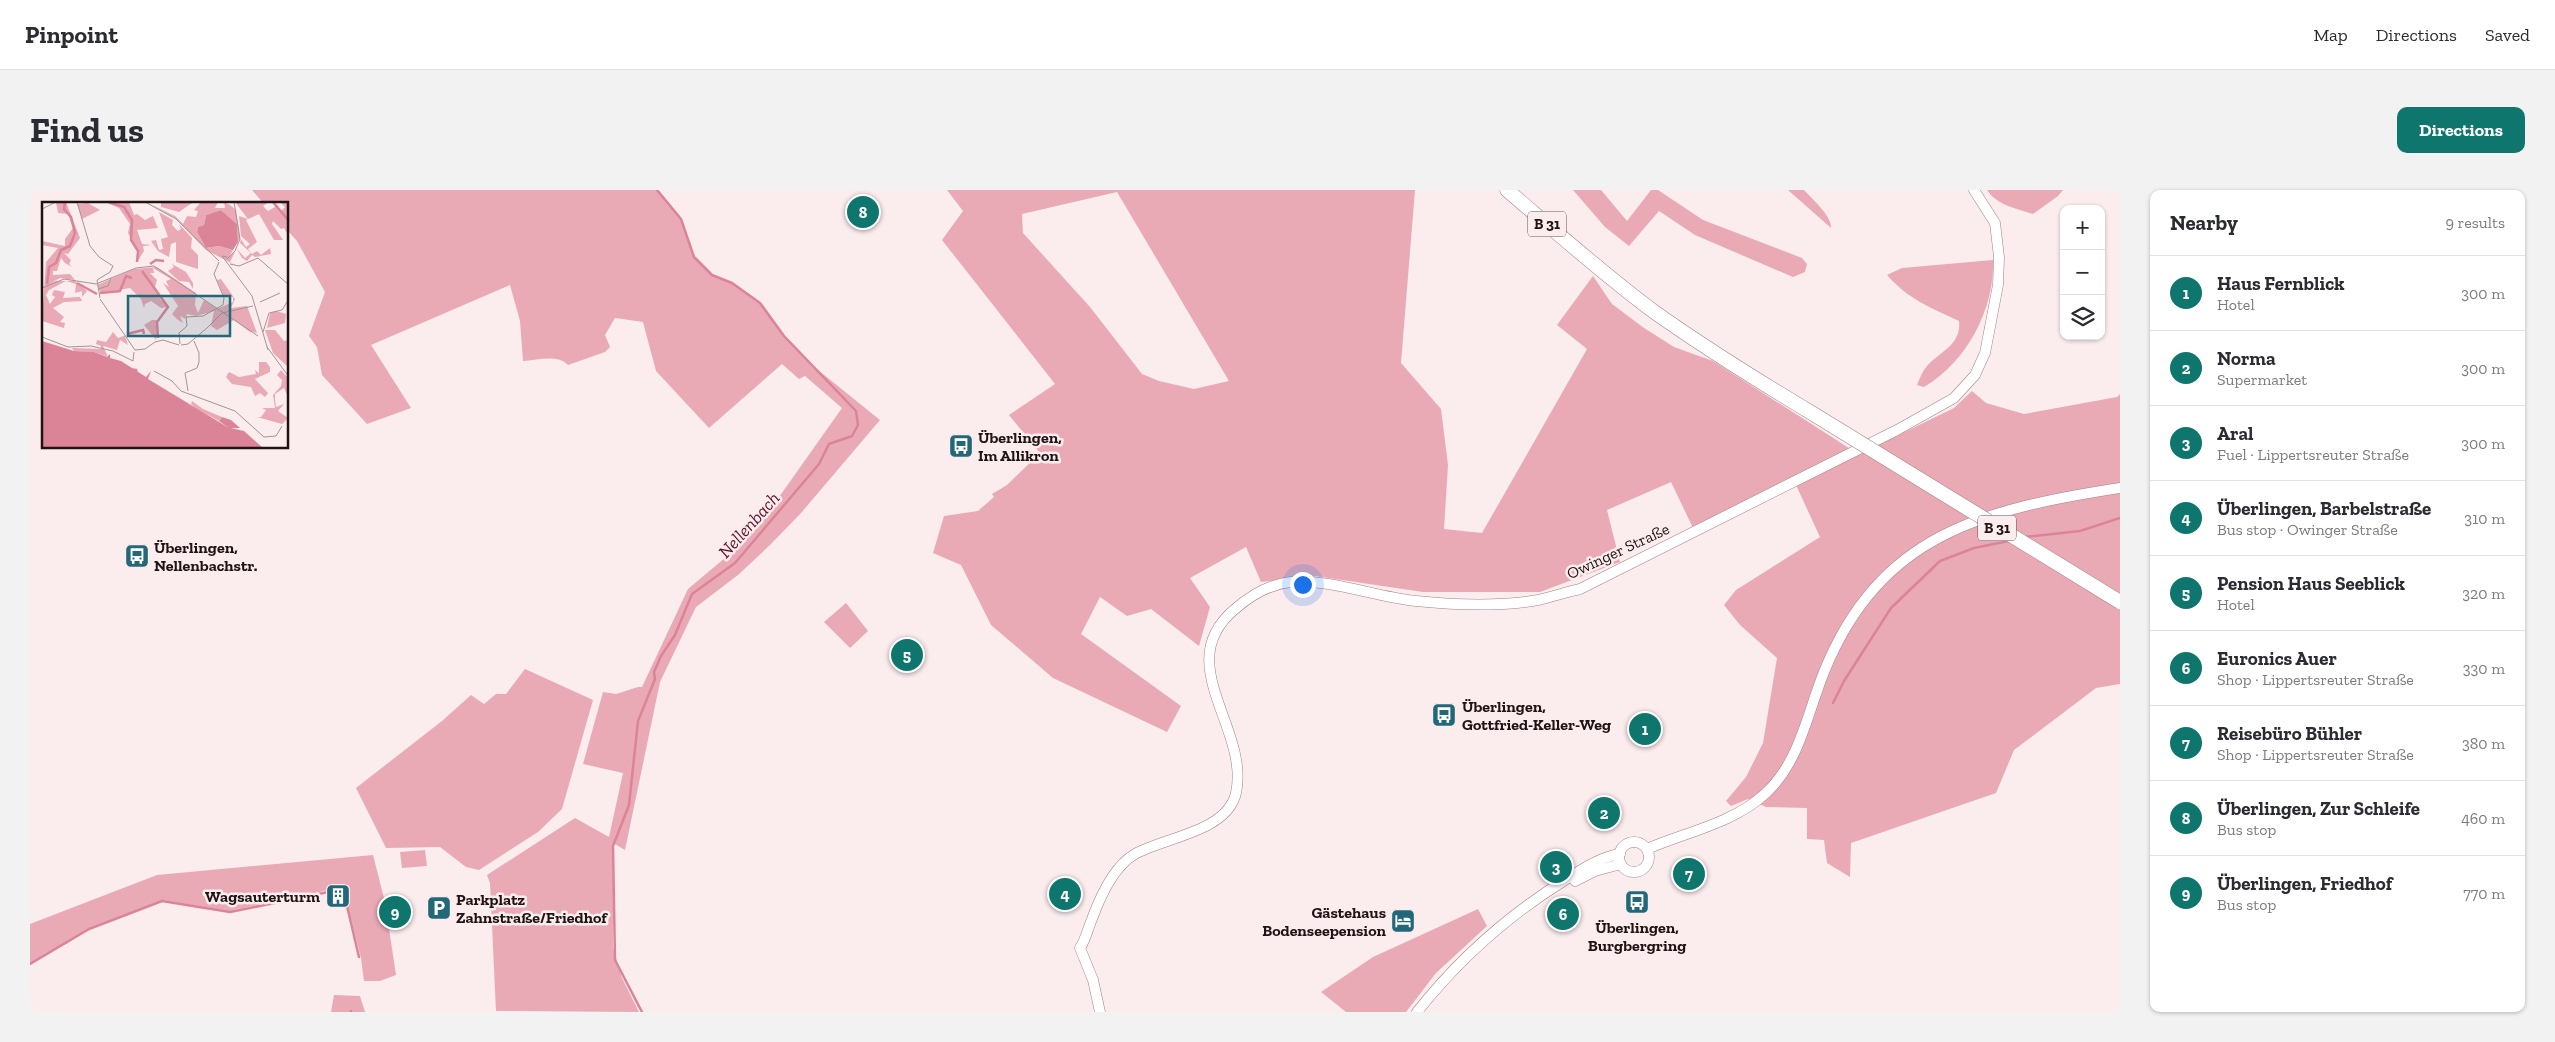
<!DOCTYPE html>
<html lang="en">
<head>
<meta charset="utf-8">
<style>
  body { margin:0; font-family:"Zilla Slab",serif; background:#f2f2f3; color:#2b2b33 }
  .controls { position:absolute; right:15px; top:15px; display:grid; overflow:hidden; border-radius:10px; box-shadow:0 1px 4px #0004 }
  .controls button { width:45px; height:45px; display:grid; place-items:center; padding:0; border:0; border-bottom:1px solid #e1e1e2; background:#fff; color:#2b2b33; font:25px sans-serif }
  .you { position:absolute; left:1272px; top:394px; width:18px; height:18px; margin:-12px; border:4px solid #fff; border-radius:50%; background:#1a73e8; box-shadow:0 0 0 8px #1a73e833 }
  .badge { display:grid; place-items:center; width:32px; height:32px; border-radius:50%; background:#0f766e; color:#fff; font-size:16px; font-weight:700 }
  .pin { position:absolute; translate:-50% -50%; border:2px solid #fff; box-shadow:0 1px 5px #0006 }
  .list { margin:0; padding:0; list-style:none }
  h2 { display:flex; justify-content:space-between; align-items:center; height:65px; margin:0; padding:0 20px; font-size:21px }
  h2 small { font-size:16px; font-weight:400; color:#7c7c81 }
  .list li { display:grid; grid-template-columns:32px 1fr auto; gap:15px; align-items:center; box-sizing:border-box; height:75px; padding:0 20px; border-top:1px solid #e1e1e2 }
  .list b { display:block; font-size:19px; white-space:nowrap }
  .list p { margin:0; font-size:16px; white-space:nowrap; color:#7c7c81 }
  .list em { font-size:16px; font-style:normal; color:#7c7c81 }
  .icon { flex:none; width:28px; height:28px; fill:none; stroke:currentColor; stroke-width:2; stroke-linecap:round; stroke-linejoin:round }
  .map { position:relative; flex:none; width:2090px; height:822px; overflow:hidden; border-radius:10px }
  header { display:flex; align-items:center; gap:30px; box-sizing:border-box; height:70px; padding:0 25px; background:#fff; border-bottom:1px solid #e1e1e2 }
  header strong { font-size:24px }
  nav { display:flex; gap:28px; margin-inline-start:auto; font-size:18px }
  .intro { display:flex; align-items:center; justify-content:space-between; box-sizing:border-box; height:120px; padding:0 30px }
  h1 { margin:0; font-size:35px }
  .button { padding:12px 22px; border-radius:10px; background:#0f766e; color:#fff; font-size:18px; font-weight:700 }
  main { display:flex; gap:30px; padding:0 30px }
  aside { flex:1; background:#fff; border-radius:10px; box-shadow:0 1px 4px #0004 }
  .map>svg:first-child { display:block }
  .green { fill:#e9aab5; fill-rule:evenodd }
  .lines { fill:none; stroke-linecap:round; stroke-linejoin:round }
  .stream { stroke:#dc8497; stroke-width:2.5 }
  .tertiary-casing { stroke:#a28086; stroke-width:11 }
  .primary-casing { stroke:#a28086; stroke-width:15 }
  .tertiary { stroke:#fff; stroke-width:10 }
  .primary { stroke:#fff; stroke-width:14 }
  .primary-bridge-casing { stroke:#a28086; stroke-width:15; stroke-linecap:butt }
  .primary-bridge { stroke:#fff; stroke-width:14 }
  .labels { text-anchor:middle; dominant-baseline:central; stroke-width:5; stroke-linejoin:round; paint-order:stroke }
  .shield { fill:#fbecee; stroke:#625456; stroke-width:1 }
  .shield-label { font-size:15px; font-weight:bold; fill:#201315 }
  .poi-label { font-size:16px; font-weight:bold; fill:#201315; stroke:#fbecee; text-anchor:start }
  .street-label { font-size:16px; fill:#201315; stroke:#fbecee }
  .water-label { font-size:18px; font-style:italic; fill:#5e102a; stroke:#fbecee }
  .inset-river { fill:none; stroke:#dc8497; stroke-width:2.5 }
  .inset-road { fill:none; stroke:#a39597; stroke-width:1 }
  .view { fill:#226878; fill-opacity:0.15; stroke:#226878; stroke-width:2.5 }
  .inset-edge { fill:none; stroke:#201315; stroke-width:2.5 }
</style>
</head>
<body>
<header>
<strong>Pinpoint</strong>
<nav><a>Map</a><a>Directions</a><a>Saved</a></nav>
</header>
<div class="intro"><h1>Find us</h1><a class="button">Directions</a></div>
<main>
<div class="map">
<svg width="2090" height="822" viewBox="0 0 2090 822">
  <rect width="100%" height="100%" fill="#fbecee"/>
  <g class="green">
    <path d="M 222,0 L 628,0 L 651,29 L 664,67 L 682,85 L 702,93 L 730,113 L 754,146 L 783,176 L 850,230 L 771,323 L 740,355 L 708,385 L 666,417 L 630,492 L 595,660 L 583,653 L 583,758 L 592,788 L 609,822 L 466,821 L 460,693 L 457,685 L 545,628 L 579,647 L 593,583 L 553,574 L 573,502 L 586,504 L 608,497 L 612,497 L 658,399 L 702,362 L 742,317 L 812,218 L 775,186 L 769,189 L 752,174 L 679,238 L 626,181 L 613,132 L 585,128 L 575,145 L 580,157 L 575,162 L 538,175 C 528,164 508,170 493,171 L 490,131 L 480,95 L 341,155 L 381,218 L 337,234 L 292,185 L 287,157 L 279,146 L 295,102 L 267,51 L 258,41 L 258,14 L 234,14 Z"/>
    <path d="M 917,0 L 1385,0 L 1371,173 L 1411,219 L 1418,275 L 1414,339 L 1452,343 L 1557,159 L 1527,135 L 1563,86 L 1582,114 L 1614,138 L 1644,157 L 1683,171 L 1822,260 L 1663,338 L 1641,292 L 1577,320 L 1590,372 L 1510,402 L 1393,402 L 1285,386 L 1231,392 L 1216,357 L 1160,388 L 1180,417 L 1169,456 L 1121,419 L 1097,426 L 1070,407 L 1051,444 L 1151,516 L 1137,542 L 1023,488 L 961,435 L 931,375 L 903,363 L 914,326 L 948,321 L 964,307 L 962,304 L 977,295 L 1010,263 L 979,225 L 1025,194 L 912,50 L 933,21 ZM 1087,2 L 1199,191 L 1164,199 L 1129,191 L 1112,184 L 1060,117 L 993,43 L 992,24 Z"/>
    <polygon points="1543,0 1571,0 1597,31 1621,0 1628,0 1673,30 1772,68 1777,74 1775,82 1763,87 1665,45 1629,21 1599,56 1575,37"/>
    <path d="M 1758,0 L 1774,0 C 1782,9 1802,26 1801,38 Z"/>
    <path d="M 1957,0 L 2033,0 L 2028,6 L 2003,24 C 1986,18 1968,16 1957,0 Z"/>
    <path d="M 1963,70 C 1965,118 1937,172 1894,197 L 1887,195 C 1889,190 1891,185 1894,180 C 1906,162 1932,157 1929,131 C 1900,117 1879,110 1857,85 L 1872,78 Z"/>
    <polygon points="1942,201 1956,213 1994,224 2087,207 2090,204 2090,494 2066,498 1984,560 1966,603 1821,653 1820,687 1797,673 1794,650 1777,649 1777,618 1736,617 1718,609 1701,616 1696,611 1716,587 1733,553 1747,468 1710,435 1694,415 1706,400 1790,347 1766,295 1924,218"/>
    <polygon points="816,413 838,441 820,458 794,432"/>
    <polygon points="495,479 563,510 532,619 508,642 449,680 436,677 410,657 356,658 326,598 412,531 441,505 454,514 466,504 476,504"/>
    <polygon points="395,660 397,676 372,678 370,662"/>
    <polygon points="343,665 355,712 366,785 350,791 334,791 331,768 313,697 199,721 132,710 61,737 0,774 0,734 127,685"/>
    <polygon points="1448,719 1457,736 1406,783 1376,822 1316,822 1291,802 1343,767"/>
    <polygon points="304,805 330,806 335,822 301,822"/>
  </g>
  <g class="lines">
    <g class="stream">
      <polyline points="1994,347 2050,341 2090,328"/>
      <polyline points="1803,513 1814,491 1861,418 1910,371 1944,358 1979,351"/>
      <polyline points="0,774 59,739 132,711 200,722 313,699 329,767"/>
      <polyline points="321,822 321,821"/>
      <polyline points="612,822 585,770 583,656 599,615 608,531 625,489 624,482 631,466 645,445 662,404 705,373 789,274 799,254 822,246 828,235 826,221 754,146 730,113 702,93 682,85 664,67 651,29 627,0"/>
    </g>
    <defs>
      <g id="tertiary">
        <circle cx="1604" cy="667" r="15"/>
        <path d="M 1617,659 C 1656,642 1704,633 1736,603 C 1770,571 1777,524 1794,482 C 1850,343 1955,319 2090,298"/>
        <polyline points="1545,691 1565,681 1591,674"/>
        <path d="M 1070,822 L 1063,790 L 1050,758 C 1056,749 1058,738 1062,729 C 1070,707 1084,676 1105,664 C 1135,647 1197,642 1206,603 C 1220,538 1140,473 1205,419 C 1221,405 1240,394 1261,392 C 1303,389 1344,407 1386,411 C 1425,415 1469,417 1508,410 C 1522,407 1536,402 1550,399 L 1867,240 L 1924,208 L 1945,185 L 1955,163 L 1968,95 L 1969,67 L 1965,33 L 1944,0"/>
        <path d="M 1387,822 C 1429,769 1477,726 1535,690 C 1551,680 1570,667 1590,664"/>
      </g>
      <path id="primary" d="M 1477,0 C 1525,41 1572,83 1623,121 C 1675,158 1730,192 1785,225"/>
    </defs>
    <use href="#tertiary" class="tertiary-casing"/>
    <use href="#primary" class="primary-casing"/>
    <use href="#tertiary" class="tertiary"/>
    <use href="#primary" class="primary"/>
    <defs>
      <polyline id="primary-bridge" points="1785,225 2090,412"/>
    </defs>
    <use href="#primary-bridge" class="primary-bridge-casing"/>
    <use href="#primary-bridge" class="primary-bridge"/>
  </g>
  <defs>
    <symbol id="bus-square" viewBox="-11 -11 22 22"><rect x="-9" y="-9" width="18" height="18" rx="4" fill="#226878" stroke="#fbecee"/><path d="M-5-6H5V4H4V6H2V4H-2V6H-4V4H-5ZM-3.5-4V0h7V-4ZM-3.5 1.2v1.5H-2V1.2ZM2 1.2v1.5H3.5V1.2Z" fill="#fff"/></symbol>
    <symbol id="building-square" viewBox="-11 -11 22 22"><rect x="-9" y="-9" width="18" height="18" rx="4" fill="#226878" stroke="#fbecee"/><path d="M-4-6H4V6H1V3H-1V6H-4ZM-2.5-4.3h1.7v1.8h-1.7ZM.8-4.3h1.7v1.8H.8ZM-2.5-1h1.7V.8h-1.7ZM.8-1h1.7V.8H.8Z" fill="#fff"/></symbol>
    <symbol id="parking-square" viewBox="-11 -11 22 22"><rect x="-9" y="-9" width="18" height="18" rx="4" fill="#226878" stroke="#fbecee"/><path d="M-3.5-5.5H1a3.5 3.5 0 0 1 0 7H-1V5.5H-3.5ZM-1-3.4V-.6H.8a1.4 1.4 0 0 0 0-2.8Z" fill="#fff"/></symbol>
    <symbol id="hotel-square" viewBox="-11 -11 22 22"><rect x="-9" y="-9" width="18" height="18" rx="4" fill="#226878" stroke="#fbecee"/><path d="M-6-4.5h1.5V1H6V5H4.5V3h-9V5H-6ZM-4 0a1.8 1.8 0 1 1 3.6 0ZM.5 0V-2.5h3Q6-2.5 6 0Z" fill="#fff"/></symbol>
  </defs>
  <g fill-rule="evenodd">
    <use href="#bus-square" x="917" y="242" width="28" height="28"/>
    <use href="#bus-square" x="93" y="352" width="28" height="28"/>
    <use href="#bus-square" x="1400" y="511" width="28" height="28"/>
    <use href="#building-square" x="294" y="692" width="28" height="28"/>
    <use href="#bus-square" x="1593" y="698" width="28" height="28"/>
    <use href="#parking-square" x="395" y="704" width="28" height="28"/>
    <use href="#hotel-square" x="1359" y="717" width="28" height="28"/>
  </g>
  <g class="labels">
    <g class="shield">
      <rect x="1498" y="21.5" width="38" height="25" rx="4"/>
      <rect x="1948" y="325.5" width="38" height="25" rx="4"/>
    </g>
    <g class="shield-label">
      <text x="1517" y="34">B 31</text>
      <text x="1967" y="338">B 31</text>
    </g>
    <g class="poi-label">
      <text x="948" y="247">Überlingen,<tspan x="948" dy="18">Im Allikron</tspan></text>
      <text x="124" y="357">Überlingen,<tspan x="124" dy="18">Nellenbachstr.</tspan></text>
      <text x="1432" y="516">Überlingen,<tspan x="1432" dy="18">Gottfried-Keller-Weg</tspan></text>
      <text x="290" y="706" text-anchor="end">Wagsauterturm</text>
      <text x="426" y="709">Parkplatz<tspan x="426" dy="18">Zahnstraße/Friedhof</tspan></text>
      <text x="1356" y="722" text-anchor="end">Gästehaus<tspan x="1356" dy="18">Bodenseepension</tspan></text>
      <text x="1607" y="737" text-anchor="middle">Überlingen,<tspan x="1607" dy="18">Burgbergring</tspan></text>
    </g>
    <g class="street-label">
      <text transform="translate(1588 361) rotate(-25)">Owinger Straße</text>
    </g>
    <g class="water-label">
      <text transform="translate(719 335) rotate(-48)">Nellenbach</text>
    </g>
  </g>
  <g transform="translate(12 12)">
    <rect width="246" height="246" fill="#fbecee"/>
    <path d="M 14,0 L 24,0 L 38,36 L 26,52 L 22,51 L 29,58 L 27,62 L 30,65 L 23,61 L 19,56 L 15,69 L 11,69 L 11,73 L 28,72 L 33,78 L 18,76 L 9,81 L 14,79 L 33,79 L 45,89 L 40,95 L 40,89 L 33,91 L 34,82 L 24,79 L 7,88 L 4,93 L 8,102 L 13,95 L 10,93 L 12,88 L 23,90 L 21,96 L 38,95 L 40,99 L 22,100 L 11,106 L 22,115 L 18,120 L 23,121 L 22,126 L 0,119 L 4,60 L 16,46 L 0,43 L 0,39 L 23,44 L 23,37 L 31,26 L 26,12 L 16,11 ZM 87,0 L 92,13 L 95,12 L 103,18 L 111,14 L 116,26 L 95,28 L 100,42 L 110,43 L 101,44 L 102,49 L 95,60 L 95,49 L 86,31 L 88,22 L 77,6 L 65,1 ZM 104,0 L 133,14 L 141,22 L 146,12 L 145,14 L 154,15 L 156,9 L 152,8 L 159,0 L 176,0 L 173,6 L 183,6 L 182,0 L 188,3 L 194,8 L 198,36 L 187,55 L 193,50 L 188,60 L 195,64 L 164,48 L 133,16 ZM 179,8 L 195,22 L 196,40 L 191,48 L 177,44 L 164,46 L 155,30 L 156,25 L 162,23 L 164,13 ZM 119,0 L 150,0 L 150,1 L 137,10 L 119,5 ZM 193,0 L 227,0 L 221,4 L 226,9 L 233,5 L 232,0 L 238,10 L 243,5 L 238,0 L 246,0 L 246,33 L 242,26 L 239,27 L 231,19 L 230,22 L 241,38 L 232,38 L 217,12 L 204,18 L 215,40 L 206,47 L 210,52 L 215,49 L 219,53 L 228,46 L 229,52 L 213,55 L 210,53 L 205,59 L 200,56 L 195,47 L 203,56 L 209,51 L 198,41 L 199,37 L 204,45 L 208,42 L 199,34 L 197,14 L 206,17 ZM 46,1 L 58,8 L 40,17 L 35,2 ZM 117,10 L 131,18 L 130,23 L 136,29 L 139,27 L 137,22 L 150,36 L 149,46 L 156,53 L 156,67 L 134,60 L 134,40 L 129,42 L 127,55 L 116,49 L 109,39 L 114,38 L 117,48 L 121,47 L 119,37 L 126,35 ZM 130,62 L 144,70 L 151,81 L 151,87 L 147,80 L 137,79 L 126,69 L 132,65 ZM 115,65 L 154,91 L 153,103 L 156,111 L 162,98 L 175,107 L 191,100 L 191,95 L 182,95 L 175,78 L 179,77 L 193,97 L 189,106 L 205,104 L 215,131 L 208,129 L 210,136 L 208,130 L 192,118 L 175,128 L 169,124 L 172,109 L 154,114 L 145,112 L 143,117 L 138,114 L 141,121 L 136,118 L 130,112 L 136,104 L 121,81 L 127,85 L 124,79 L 129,77 L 111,66 L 112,71 L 108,71 L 115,78 L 113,85 L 118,97 L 127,105 L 116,118 L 114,138 L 102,123 L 110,118 L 116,118 L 125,105 L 119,106 L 109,99 L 103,102 L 102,106 L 99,97 L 88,86 L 59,91 L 55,83 L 92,67 ZM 234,109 L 244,112 L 243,121 L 225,126 L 228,111 ZM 102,127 L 103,133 L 101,128 L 83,134 L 86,143 L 78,138 L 75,148 L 61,144 L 66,155 L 52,150 L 32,149 L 30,146 L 59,147 L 59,144 L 54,142 L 55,138 L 64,140 L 71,130 L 76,136 ZM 223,128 L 233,128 L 242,139 L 246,138 L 246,165 L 231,151 ZM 217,160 L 224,160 L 228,165 L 228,170 L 213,177 L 226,191 L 223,195 L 218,191 L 213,194 L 209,185 L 190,182 L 184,175 L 187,170 L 197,175 L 214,172 L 213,168 L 217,171 ZM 239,168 L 246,176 L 246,195 L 242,186 L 233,192 L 233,198 L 234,205 L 242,202 L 236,209 L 246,216 L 240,222 L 215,215 L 219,215 L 224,208 L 220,206 L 233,206 L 231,193 L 239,184 L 240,178 L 235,173 ZM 150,199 L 161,207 L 180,215 L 177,219 L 155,207 L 149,202 Z" fill="#e9aab5" fill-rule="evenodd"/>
    <path d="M 179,8 L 195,22 L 196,40 L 191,48 L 177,44 L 164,46 L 155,30 L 156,25 L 162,23 L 164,13 ZM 0,139 L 32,149 L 52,150 L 65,155 L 68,152 L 68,156 L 79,159 L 104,175 L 109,169 L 106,177 L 187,226 L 177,219 L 180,215 L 189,218 L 198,226 L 189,226 L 202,229 L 221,246 L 0,246 Z" fill="#dc8497"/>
    <path class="inset-river" d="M 67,0 L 82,5 L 90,18 L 89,38 L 96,49 L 95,60M 231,0 L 247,19M 108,62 L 114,58 L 122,59M 100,69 L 126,105 L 115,120 L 116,136M 35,81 L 55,92M 5,82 L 7,65 L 14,61 L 19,48 L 28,44 L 33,31 L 29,15 L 22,7 L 23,0M 58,91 L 78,89 L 84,74 L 90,76M 85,132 L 101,128 L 102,132M 0,150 L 77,167M 89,166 L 88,177 L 92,185 L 196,246M 0,167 L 94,168 L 99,198 L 91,246M 14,246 L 84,173 L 93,167"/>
    <path class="inset-road" d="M 35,0 L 48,44 L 57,55 L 71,64 L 68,70 L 55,78 L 58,96M 103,0 L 134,17 L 177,59M 0,7 L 14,0M 185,55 L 180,54 L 210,94 L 226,148M 185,57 L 193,49 L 198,37 L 192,0M 188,62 L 197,64 L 216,56 L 247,83M 0,86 L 22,77 L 54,82 L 94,66 L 112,64 L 216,134M 56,87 L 66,84 L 69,76M 58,97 L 93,148M 218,100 L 238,91M 165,126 L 180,111 L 211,104M 221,130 L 227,111 L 240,108 L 245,100M 0,135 L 26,145 L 49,144 L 71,149 L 91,159 L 92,150M 113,140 L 121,138 L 137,143M 138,142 L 137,131 L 145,124 L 144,115 L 161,114 L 181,103 L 182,96 L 172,72 L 177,60M 139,143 L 146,142 L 165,126M 225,145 L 247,175M 93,148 L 103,147 L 113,140M 112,169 L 130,179 L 139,189 L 193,209 L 222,235 L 234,234 L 240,224M 146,189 L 143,171 L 155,166 L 157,160 L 157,151 L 152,139"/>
    <path class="view" d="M 86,94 L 188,94 L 188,134 L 86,134 Z"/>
    <rect width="246" height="246" class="inset-edge"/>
  </g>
</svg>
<div class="controls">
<button>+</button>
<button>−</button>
<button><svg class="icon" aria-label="layers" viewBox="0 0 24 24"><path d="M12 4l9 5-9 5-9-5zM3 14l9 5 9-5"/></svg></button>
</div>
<div class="you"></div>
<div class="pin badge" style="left:1615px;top:539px">1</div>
<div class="pin badge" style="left:1574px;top:623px">2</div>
<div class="pin badge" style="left:1526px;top:677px">3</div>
<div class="pin badge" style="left:1035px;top:704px">4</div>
<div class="pin badge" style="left:877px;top:465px">5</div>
<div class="pin badge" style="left:1533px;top:724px">6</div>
<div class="pin badge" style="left:1659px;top:684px">7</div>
<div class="pin badge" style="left:833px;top:22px">8</div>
<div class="pin badge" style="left:365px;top:722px">9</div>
</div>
<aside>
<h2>Nearby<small>9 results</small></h2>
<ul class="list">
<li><span class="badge">1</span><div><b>Haus Fernblick</b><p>Hotel</p></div><em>300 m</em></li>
<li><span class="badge">2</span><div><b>Norma</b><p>Supermarket</p></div><em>300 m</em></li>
<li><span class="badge">3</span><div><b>Aral</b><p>Fuel · Lippertsreuter Straße</p></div><em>300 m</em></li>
<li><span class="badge">4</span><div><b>Überlingen, Barbelstraße</b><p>Bus stop · Owinger Straße</p></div><em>310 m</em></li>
<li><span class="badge">5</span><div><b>Pension Haus Seeblick</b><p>Hotel</p></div><em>320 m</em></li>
<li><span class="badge">6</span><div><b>Euronics Auer</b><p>Shop · Lippertsreuter Straße</p></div><em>330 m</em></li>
<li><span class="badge">7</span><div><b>Reisebüro Bühler</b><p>Shop · Lippertsreuter Straße</p></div><em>380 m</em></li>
<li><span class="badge">8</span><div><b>Überlingen, Zur Schleife</b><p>Bus stop</p></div><em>460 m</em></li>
<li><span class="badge">9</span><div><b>Überlingen, Friedhof</b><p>Bus stop</p></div><em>770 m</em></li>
</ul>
</aside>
</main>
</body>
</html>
